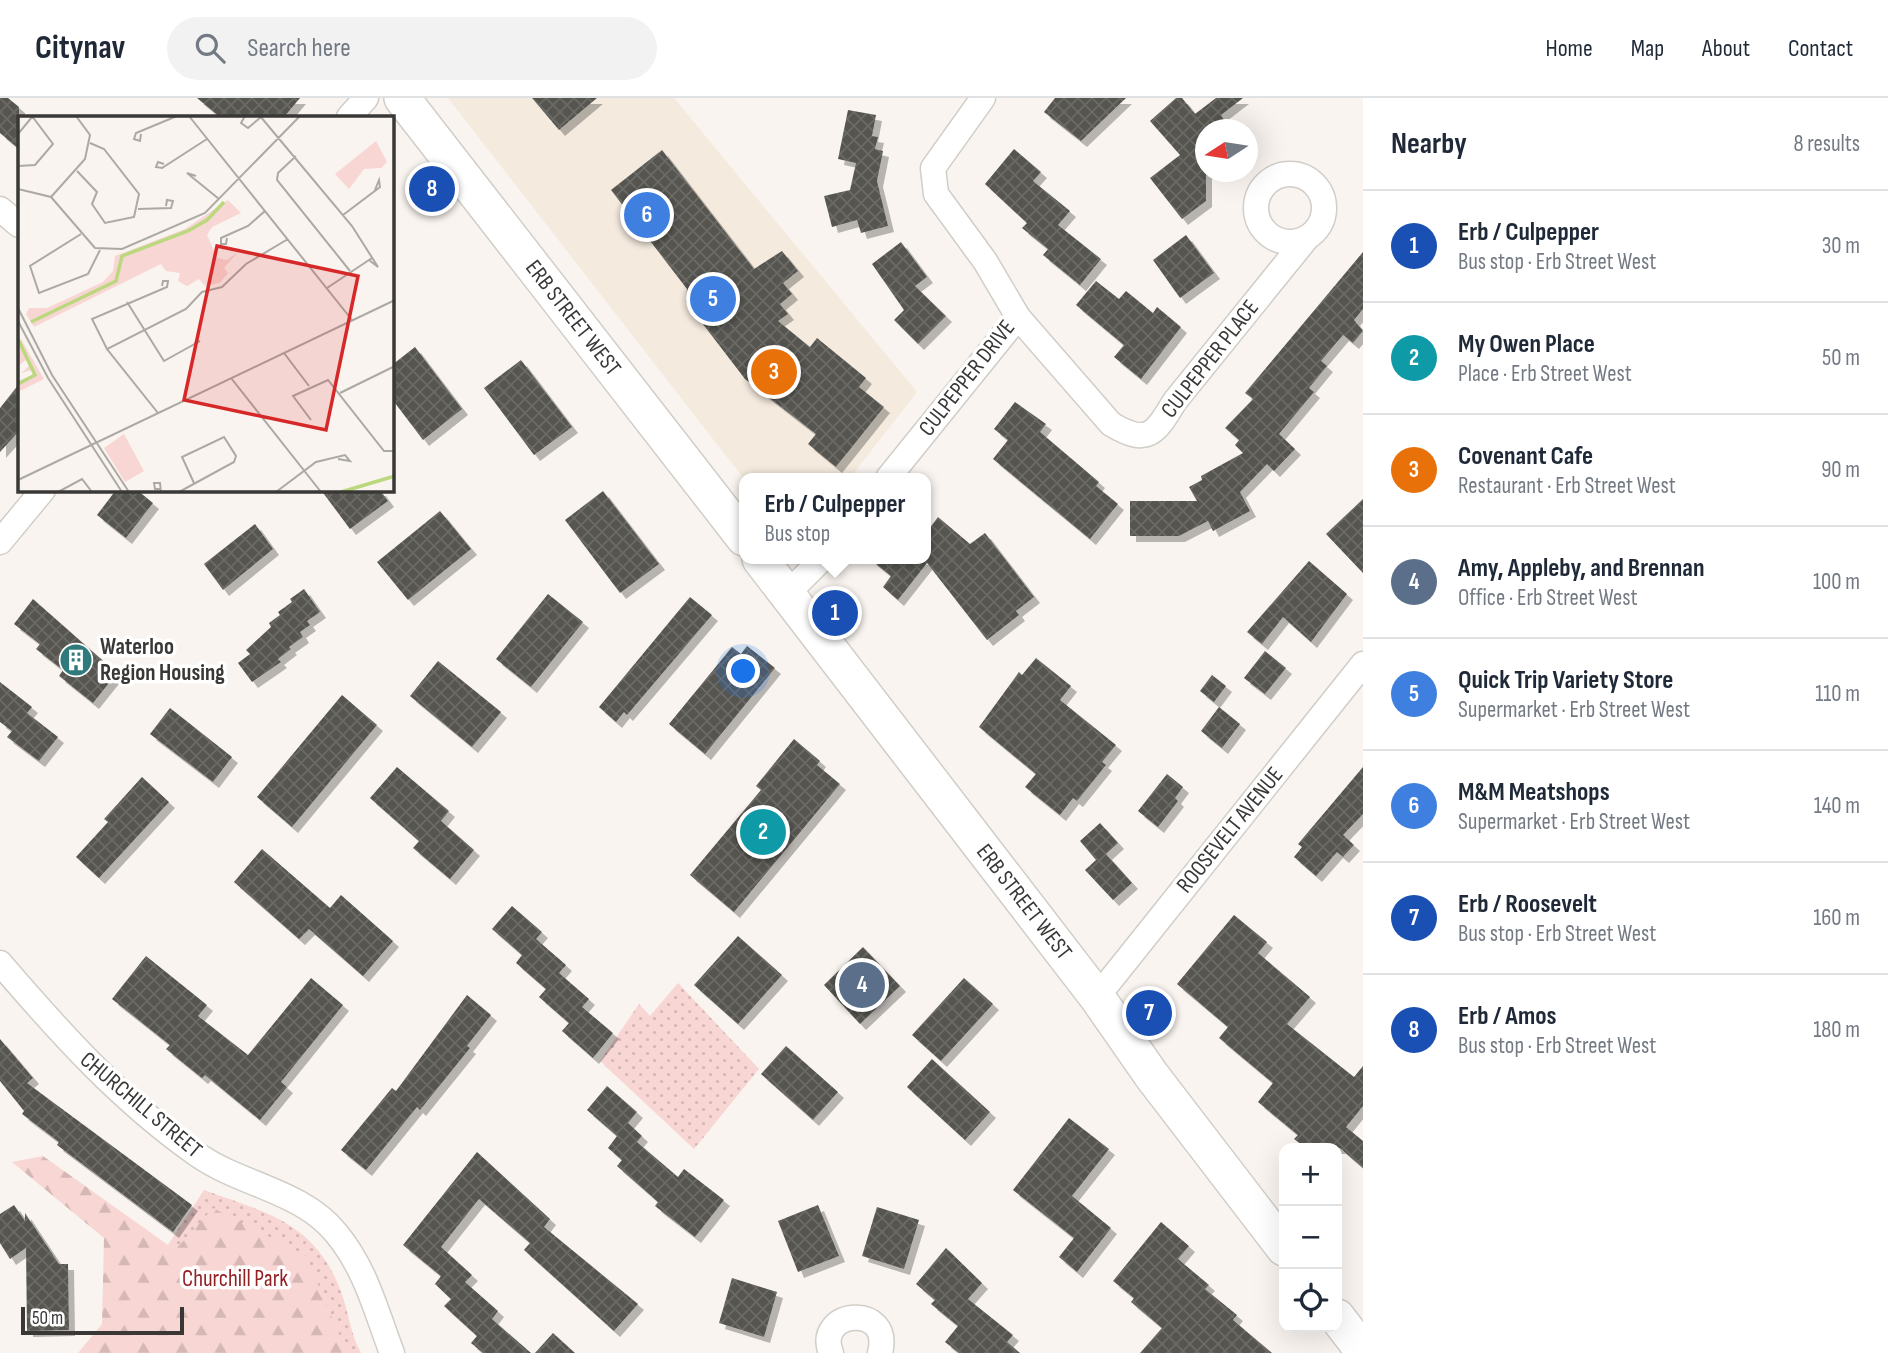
<!DOCTYPE html>
<html lang="en">
<head>
<meta charset="utf-8">
<style>
  body { margin:0; font-family:"Sofia Sans Condensed",sans-serif; background:#f2f2f3; color:#1f2937 }
  .controls { position:absolute; right:21px; bottom:21px; display:grid; overflow:hidden; border-radius:14px; box-shadow:0 7px 28px #0002 }
  .controls button { width:63px; height:63px; display:grid; place-items:center; padding:0; border:0; border-bottom:2px solid #e0e1e3; background:#fff; color:#1f2937; font:35px sans-serif }
  .compass { position:absolute; left:1195px; top:21px; width:63px; height:63px; border-radius:50%; background:#fff; box-shadow:0 7px 28px #0002; rotate:258deg }
  .scale { position:absolute; left:21px; bottom:18px; width:163px; box-sizing:border-box; padding-left:7px; border:4px solid #393836; border-top:0; font-size:19px; line-height:24px; white-space:nowrap; color:#393836; -webkit-text-stroke:5px #fff; paint-order:stroke }
  .you { position:absolute; left:744px; top:574px; width:24px; height:24px; margin:-18px; border:5px solid #fff; border-radius:50%; background:#1a73e8; box-shadow:0 0 0 10px #1a73e833 }
  .badge { display:grid; place-items:center; width:46px; height:46px; border-radius:50%; background:#ea580c; color:#fff; font-size:23px; font-weight:700 }
  .pin { position:absolute; translate:-50% -50%; border:4px solid #fff; box-shadow:0 2px 7px #0006 }
  .popup { position:absolute; left:739px; top:375px; width:192px; height:91px; box-sizing:border-box; display:grid; place-content:center; border-radius:14px; background:#fff; filter:drop-shadow(0 2px 5px #0005); font-size:23px; white-space:nowrap; color:#747a83 }
  .popup b { font-size:26px; color:#1f2937 }
  .popup::after { content:''; position:absolute; left:50%; top:100%; margin-left:-14px; border:14px solid transparent; border-top-color:#fff }
  .list { margin:0; padding:0; list-style:none }
  h2 { display:flex; justify-content:space-between; align-items:center; height:91px; margin:0; padding:0 28px; font-size:30px }
  h2 small { font-size:23px; font-weight:400; color:#747a83 }
  .list li { display:grid; grid-template-columns:46px 1fr auto; gap:21px; align-items:center; box-sizing:border-box; height:112px; padding:0 28px; border-top:2px solid #e0e1e3 }
  .list b { display:block; font-size:26px; white-space:nowrap }
  .list p { margin:0; font-size:23px; white-space:nowrap; color:#747a83 }
  .list em { font-size:23px; font-style:normal; color:#747a83 }
  .icon { flex:none; width:38px; height:38px; fill:none; stroke:currentColor; stroke-width:2; stroke-linecap:round; stroke-linejoin:round }
  .map { position:relative; flex:none; width:1363px; height:1255px; overflow:hidden }
  header { display:flex; align-items:center; gap:42px; box-sizing:border-box; height:98px; padding:0 35px; background:#fff; border-bottom:2px solid #e0e1e3 }
  header strong { font-size:33px }
  nav { display:flex; gap:38px; margin-inline-start:auto; font-size:24px }
  .search { width:490px; height:63px; background:#f2f2f3; display:flex; align-items:center; gap:18px; box-sizing:border-box; padding:0 24px; border-radius:38px; color:#747a83; font-size:26px }
  main { display:flex }
  aside { flex:1; background:#fff }
  .map>svg:first-child { display:block }
  .built { fill:#f4eade }
  .grass { fill:url(#grass-dots) }
  .forest { fill:url(#forest-firs) }
  .building { fill:url(#building-cross-hatch); filter:url(#shadow) }
  .lines { fill:none; stroke-linecap:round; stroke-linejoin:round }
  .minor-casing { stroke:#d1cdc7; stroke-width:27 }
  .secondary-casing { stroke:#d1cdc7; stroke-width:38 }
  .minor { stroke:#fff; stroke-width:24 }
  .secondary { stroke:#fff; stroke-width:35 }
  .labels { text-anchor:middle; dominant-baseline:central; stroke-width:7; stroke-linejoin:round; paint-order:stroke }
  .street-label { font-size:23px; fill:#393836; stroke:#fff }
  .poi-label { font-size:23px; font-weight:bold; fill:#393836; stroke:#fff; text-anchor:start }
  .park-label { font-size:23px; fill:#922022; stroke:#fff }
  .inset-river { fill:none; stroke:#bbd87e; stroke-width:3.5 }
  .inset-road { fill:none; stroke:#aca9a5; stroke-width:2 }
  .view { fill:#d62828; fill-opacity:0.15; stroke:#d62828; stroke-width:3.5 }
  .inset-edge { fill:none; stroke:#393836; stroke-width:3.5 }
</style>
</head>
<body>
<header>
<strong>Citynav</strong>
<div class="search"><svg class="icon" aria-label="search" viewBox="0 0 24 24"><circle cx="10" cy="10" r="6"/><path d="M15 15l6 6"/></svg>Search here</div>
<nav><a>Home</a><a>Map</a><a>About</a><a>Contact</a></nav>
</header>
<main>
<div class="map">
<svg width="1363" height="1255" viewBox="0 0 1363 1255">
  <defs>
    <pattern id="grass-dots" width="8" height="8" patternUnits="userSpaceOnUse" patternTransform="scale(1.75)"><rect width="8" height="8" fill="#f8d6d3"/><path d="M2 2h.1M6 6h.1" fill="none" stroke="#d5b8b6" stroke-width="1.8" stroke-linecap="round"/></pattern>
    <pattern id="forest-firs" width="22" height="20" patternUnits="userSpaceOnUse" patternTransform="scale(1.75)"><rect width="22" height="20" fill="#f8d6d3"/><path d="M5 1l3.5 6h-7zM16 11l3.5 6h-7z" fill="#d5b8b6"/></pattern>
    <pattern id="building-cross-hatch" width="8" height="8" patternUnits="userSpaceOnUse" patternTransform="scale(1.75)"><rect width="8" height="8" fill="#565550"/><path d="M0 0l8 8M0 8l8-8" fill="none" stroke="#6c6b67"/></pattern>
    <filter id="shadow"><feDropShadow dx="6" dy="6" stdDeviation="0" flood-color="#0004"/></filter>
  </defs>
  <rect width="100%" height="100%" fill="#f9f4ef"/>
  <polygon class="built" points="448,0 674,0 917,294 850,380 744,381"/>
  <g class="grass">
    <polygon points="678,885 759,971 694,1051 600,963 639,906 650,918"/>
    <path d="M 204,1092 C 267,1115 316,1125 341,1194 C 349,1215 350,1235 361,1255 L 97,1255 Z"/>
  </g>
  <polygon class="forest" points="43,1058 175,1152 213,1110 306,1158 347,1255 78,1255 102,1226 104,1140 12,1064"/>
  <g class="building">
    <polygon points="0,0 8,0 19,9 19,51 0,35"/>
    <polygon points="197,0 300,0 284,19 220,19"/>
    <polygon points="532,0 597,0 559,32"/>
    <polygon points="1055,0 1126,0 1081,43 1044,14"/>
    <polygon points="1176,0 1182,0 1195,16 1216,0 1243,0 1221,17 1231,32 1206,32 1206,103 1182,121 1150,80 1180,57 1150,23"/>
    <polygon points="848,12 876,17 872,38 878,39 875,51 883,53 877,83 888,128 861,135 857,122 832,129 824,98 850,92 856,65 838,61"/>
    <polygon points="1014,51 1041,74 1033,83 1070,113 1058,127 1101,161 1080,187 1043,157 1048,151 1022,130 1027,125 985,86"/>
    <polygon points="662,52 754,171 782,153 798,173 783,185 792,196 780,206 788,216 778,223 810,249 817,240 866,280 859,289 884,309 836,369 808,346 816,336 745,281 686,204 687,191 611,92"/>
    <polygon points="1186,137 1214,175 1180,200 1153,162"/>
    <polygon points="901,144 927,179 915,188 946,218 918,246 894,222 904,212 872,166"/>
    <polygon points="1363,154 1363,211 1354,222 1363,233 1353,245 1343,237 1321,263 1327,268 1309,290 1314,294 1279,336 1295,351 1274,373 1267,366 1240,394 1250,413 1213,433 1208,423 1179,438 1130,438 1130,403 1197,403 1189,389 1202,382 1201,378 1243,355 1235,347 1239,342 1225,330 1253,301 1245,295"/>
    <polygon points="1096,183 1119,201 1126,193 1153,215 1157,209 1181,229 1141,281 1114,259 1124,247 1076,207"/>
    <polygon points="415,249 462,311 423,342 392,301 392,267"/>
    <polygon points="521,262 572,329 534,357 484,290"/>
    <polygon points="19,286 19,333 0,354 0,310"/>
    <polygon points="1015,304 1046,326 1040,334 1099,384 1096,388 1118,406 1090,441 993,361 1008,342 994,331"/>
    <polygon points="116,392 137,392 153,405 126,440 97,417"/>
    <polygon points="321,392 380,392 388,403 350,431"/>
    <polygon points="603,393 659,466 620,495 565,422"/>
    <polygon points="1363,401 1363,475 1326,436"/>
    <polygon points="440,413 471,451 408,502 377,464"/>
    <polygon points="938,419 970,446 985,435 1034,499 1016,513 1019,517 987,542 927,465 898,502 883,489 891,478 870,461 926,461 926,435"/>
    <polygon points="255,426 273,451 223,492 204,466"/>
    <polygon points="1309,463 1347,496 1311,544 1283,519 1262,546 1247,534"/>
    <polygon points="304,491 320,514 307,523 310,527 300,534 303,539 289,549 291,551 278,561 281,564 252,584 238,565 250,556 246,552 271,529 269,525 280,517 278,514 292,504 290,501"/>
    <polygon points="548,496 583,524 531,589 496,561"/>
    <polygon points="690,499 712,517 627,617 624,614 616,624 599,609"/>
    <polygon points="33,501 117,575 93,605 59,578 63,572 36,551 40,546 14,526"/>
    <polygon points="747,548 775,570 705,656 669,626 732,549 741,556"/>
    <polygon points="1265,553 1286,570 1265,596 1244,580"/>
    <polygon points="1036,560 1071,588 1060,602 1116,647 1102,664 1106,667 1077,703 1073,700 1060,717 1025,689 1036,676 979,629 1019,574 1022,577"/>
    <polygon points="438,563 501,614 472,649 410,598"/>
    <polygon points="1212,577 1226,588 1214,604 1200,593"/>
    <polygon points="0,584 32,609 27,615 58,639 39,663 7,639 12,633 0,624"/>
    <polygon points="342,597 377,627 292,729 257,699"/>
    <polygon points="1219,609 1240,626 1222,650 1201,633"/>
    <polygon points="170,610 232,659 213,684 150,636"/>
    <polygon points="794,641 820,663 817,667 840,686 734,814 690,777 761,692 756,688"/>
    <polygon points="397,669 449,713 441,723 474,752 450,781 413,750 419,743 370,700"/>
    <polygon points="1363,669 1363,716 1343,737 1354,747 1343,759 1337,754 1316,778 1294,759 1302,749 1298,746"/>
    <polygon points="1167,676 1183,689 1175,700 1178,703 1158,729 1138,713"/>
    <polygon points="142,679 169,704 99,780 76,759 108,724 104,721"/>
    <polygon points="1100,725 1118,745 1106,756 1132,785 1113,802 1085,772 1096,762 1080,743"/>
    <polygon points="262,751 330,810 341,797 393,843 363,878 309,831 299,841 234,784"/>
    <polygon points="512,808 542,834 536,841 566,867 559,875 589,901 582,909 613,935 593,960 562,933 569,925 539,899 546,891 516,865 522,857 492,831"/>
    <polygon points="1234,817 1267,844 1258,855 1310,899 1287,926 1354,979 1363,968 1363,1008 1346,1029 1363,1043 1363,1070 1340,1050 1306,1050 1294,1041 1298,1037 1258,1004 1273,985 1219,940 1228,929 1177,886"/>
    <polygon points="738,838 782,877 738,926 694,887"/>
    <polygon points="863,849 900,888 860,926 824,887"/>
    <polygon points="146,858 207,907 198,918 248,957 311,880 343,907 281,984 287,989 260,1022 205,977 202,980 166,951 170,947 112,901"/>
    <polygon points="964,880 993,906 941,963 912,937"/>
    <polygon points="467,897 491,917 467,948 470,950 420,1012 417,1009 366,1072 341,1052 392,990 396,993"/>
    <polygon points="0,941 33,980 27,985 192,1107 173,1134 57,1047 59,1044 22,1016 24,1013 0,983"/>
    <polygon points="786,948 838,994 813,1022 761,976"/>
    <polygon points="932,961 990,1014 965,1042 907,989"/>
    <polygon points="607,988 637,1014 628,1025 642,1038 637,1044 678,1079 684,1071 724,1102 695,1139 655,1108 658,1104 617,1068 622,1062 608,1050 617,1038 587,1012"/>
    <polygon points="1069,1020 1109,1051 1072,1098 1111,1130 1077,1174 1059,1159 1074,1140 1013,1092"/>
    <polygon points="477,1054 550,1121 544,1129 638,1206 614,1233 524,1152 530,1145 479,1101 441,1149 472,1177 465,1184 498,1213 492,1221 531,1255 483,1255 471,1245 477,1238 444,1208 451,1201 435,1186 441,1178 403,1147"/>
    <polygon points="14,1107 25,1123 25,1115 59,1166 68,1166 69,1232 27,1233 26,1150 10,1161 0,1145 0,1116"/>
    <polygon points="818,1107 839,1158 798,1174 778,1123"/>
    <polygon points="877,1109 919,1122 904,1171 862,1158"/>
    <polygon points="1161,1124 1189,1148 1178,1161 1209,1187 1205,1191 1237,1217 1233,1222 1272,1255 1140,1255 1162,1230 1131,1204 1134,1200 1113,1183"/>
    <polygon points="946,1150 982,1185 968,1201 1013,1237 1007,1244 1020,1255 959,1255 945,1244 958,1228 931,1206 935,1202 916,1186"/>
    <polygon points="732,1180 777,1194 764,1239 719,1225"/>
    <polygon points="553,1235 575,1255 535,1255"/>
  </g>
  <g class="lines">
    <defs>
      <g id="minor">
        <path d="M 983,0 L 933,70 L 936,96 L 985,163 L 1018,219 L 1111,326 C 1148,348 1155,336 1175,303 L 1306,141"/>
        <polyline points="349,19 366,0"/>
        <circle cx="1290" cy="110" r="34"/>
        <polyline points="0,111 19,127"/>
        <polyline points="888,380 1018,219"/>
        <polyline points="0,444 43,392"/>
        <polyline points="787,496 822,461"/>
        <path d="M 0,865 C 61,936 121,1003 198,1057 C 241,1087 302,1093 336,1135 C 366,1171 376,1213 392,1255"/>
        <polyline points="1097,899 1363,566"/>
        <path d="M 831,1255 C 814,1212 893,1204 880,1255"/>
      </g>
      <g id="secondary">
        <polyline points="402,0 744,440"/>
        <polyline points="760,461 1097,899 1152,978 1284,1150"/>
        <polyline points="1337,1219 1363,1253"/>
      </g>
    </defs>
    <use href="#minor" class="minor-casing"/>
    <use href="#secondary" class="secondary-casing"/>
    <use href="#minor" class="minor"/>
    <use href="#secondary" class="secondary"/>
  </g>
  <defs>
    <symbol id="building-disc" viewBox="-11 -11 22 22"><circle r="9.5" fill="#317a7c" stroke="#fff"/><path d="M-4-6H4V6H1V3H-1V6H-4ZM-2.5-4.3h1.7v1.8h-1.7ZM.8-4.3h1.7v1.8H.8ZM-2.5-1h1.7V.8h-1.7ZM.8-1h1.7V.8H.8Z" fill="#fff"/></symbol>
  </defs>
  <g fill-rule="evenodd">
    <use href="#building-disc" x="57" y="543" width="38" height="38"/>
  </g>
  <g class="labels">
    <g class="street-label">
      <text transform="translate(573 220) rotate(52)">ERB STREET WEST</text>
      <text transform="translate(1210 261) rotate(-52)">CULPEPPER PLACE</text>
      <text transform="translate(967 280) rotate(-52)">CULPEPPER DRIVE</text>
      <text transform="translate(1230 732) rotate(-51)">ROOSEVELT AVENUE</text>
      <text transform="translate(1024 804) rotate(52)">ERB STREET WEST</text>
      <text transform="translate(141 1007) rotate(40)">CHURCHILL STREET</text>
    </g>
    <g class="poi-label">
      <text x="100" y="549">Waterloo<tspan x="100" dy="26">Region Housing</tspan></text>
    </g>
    <g class="park-label">
      <text x="235" y="1181">Churchill Park</text>
    </g>
  </g>
  <g transform="translate(18 18)">
    <rect width="376" height="376" fill="#f9f4ef"/>
    <path d="M 3,223 L 26,263 L 0,276 L 0,265 L 15,259 L 14,254 L 3,257 L 11,250 L 8,244 L 0,250 Z" fill="#f8d6d3"/>
    <path d="M 358,25 L 369,46 L 363,52 L 346,53 L 331,73 L 317,58 ZM 210,84 L 223,97 L 194,111 L 189,119 L 199,142 L 209,144 L 220,136 L 206,152 L 210,157 L 202,167 L 187,170 L 181,163 L 169,170 L 160,165 L 162,157 L 148,155 L 143,148 L 16,211 L 8,198 L 11,192 L 29,192 L 85,166 L 95,155 L 97,140 L 167,113 Z" fill="#f8d6d3"/>
    <path d="M 106,318 L 126,355 L 107,366 L 86,332 Z" fill="#f8d6d3"/>
    <path class="inset-river" d="M 13,206 L 98,165 L 104,140 L 170,115 L 189,104 L 206,86M 0,223 L 17,259 L 0,268M 323,376 L 377,360"/>
    <path class="inset-road" d="M 171,0 L 334,204M 227,0 L 223,7 L 230,12 L 243,1M 242,0 L 334,110 L 360,151 L 351,144M 0,18 L 14,1M 123,18 L 122,25 L 116,23 L 118,17 L 159,0M 278,40 L 260,57 L 259,64 L 332,155M 146,48 L 140,46 L 138,51 L 144,52 L 189,23M 0,50 L 17,49 L 35,28 L 14,0M 59,55 L 79,76 L 74,88 L 87,107 L 116,101 L 121,78 L 86,33 L 72,27M 178,60 L 169,57 L 201,83M 0,73 L 33,81 L 77,132 L 104,133 L 187,97 L 282,0M 33,81 L 67,43 L 72,19 L 58,0M 120,93 L 153,92 L 155,85 L 149,84 L 148,90M 325,99 L 362,71 L 361,64 L 357,74M 63,118 L 12,150 L 21,177 L 70,158 L 82,134M 209,122 L 208,128 L 203,128 L 203,122 L 230,110 L 247,95M 309,172 L 354,142M 109,186 L 146,245 L 182,225 L 176,228M 0,192 L 34,259 L 111,376M 0,205 L 30,262 L 104,376M 89,233 L 74,203 L 149,171 L 150,165 L 145,165 L 144,170M 266,237 L 291,270M 213,262 L 303,376M 322,277 L 377,250M 140,297 L 89,233 L 168,193 L 184,176 L 204,171 L 228,148 L 270,123M 293,304 L 275,280 L 310,264 L 366,335 L 377,335M 0,364 L 377,184M 142,373 L 137,373 L 136,367 L 142,367 L 143,376M 40,376 L 64,363 L 74,376M 161,376 L 216,346 L 218,340 L 206,321 L 164,341 L 176,367M 258,376 L 298,346 L 327,339 L 332,345 L 320,343"/>
    <path class="view" d="M 199,130 L 340,160 L 308,314 L 166,284 Z"/>
    <rect width="376" height="376" class="inset-edge"/>
  </g>
</svg>
<div class="controls">
<button>+</button>
<button>−</button>
<button><svg class="icon" aria-label="locate" viewBox="0 0 24 24"><circle cx="12" cy="12" r="6"/><path d="M12 2v4M12 18v4M2 12h4M18 12h4"/></svg></button>
</div>
<svg class="compass" viewBox="-18 -18 36 36"><path d="M0-13l5 13h-10z" fill="#e53935"/><path d="M0 13l5-13h-10z" fill="#747a83"/></svg>
<div class="scale">50 m</div>
<div class="you"></div>
<div class="pin badge" style="left:835px;top:515px;background:#1a4fb4">1</div>
<div class="popup"><b>Erb / Culpepper</b>Bus stop</div>
<div class="pin badge" style="left:763px;top:734px;background:#0f9aa8">2</div>
<div class="pin badge" style="left:774px;top:274px;background:#e8710a">3</div>
<div class="pin badge" style="left:862px;top:887px;background:#5c6f8a">4</div>
<div class="pin badge" style="left:713px;top:201px;background:#3f7fe0">5</div>
<div class="pin badge" style="left:647px;top:117px;background:#3f7fe0">6</div>
<div class="pin badge" style="left:1149px;top:915px;background:#1a4fb4">7</div>
<div class="pin badge" style="left:432px;top:91px;background:#1a4fb4">8</div>
</div>
<aside>
<h2>Nearby<small>8 results</small></h2>
<ul class="list">
<li><span class="badge" style="background:#1a4fb4">1</span><div><b>Erb / Culpepper</b><p>Bus stop · Erb Street West</p></div><em>30 m</em></li>
<li><span class="badge" style="background:#0f9aa8">2</span><div><b>My Owen Place</b><p>Place · Erb Street West</p></div><em>50 m</em></li>
<li><span class="badge" style="background:#e8710a">3</span><div><b>Covenant Cafe</b><p>Restaurant · Erb Street West</p></div><em>90 m</em></li>
<li><span class="badge" style="background:#5c6f8a">4</span><div><b>Amy, Appleby, and Brennan</b><p>Office · Erb Street West</p></div><em>100 m</em></li>
<li><span class="badge" style="background:#3f7fe0">5</span><div><b>Quick Trip Variety Store</b><p>Supermarket · Erb Street West</p></div><em>110 m</em></li>
<li><span class="badge" style="background:#3f7fe0">6</span><div><b>M&amp;M Meatshops</b><p>Supermarket · Erb Street West</p></div><em>140 m</em></li>
<li><span class="badge" style="background:#1a4fb4">7</span><div><b>Erb / Roosevelt</b><p>Bus stop · Erb Street West</p></div><em>160 m</em></li>
<li><span class="badge" style="background:#1a4fb4">8</span><div><b>Erb / Amos</b><p>Bus stop · Erb Street West</p></div><em>180 m</em></li>
</ul>
</aside>
</main>
</body>
</html>
